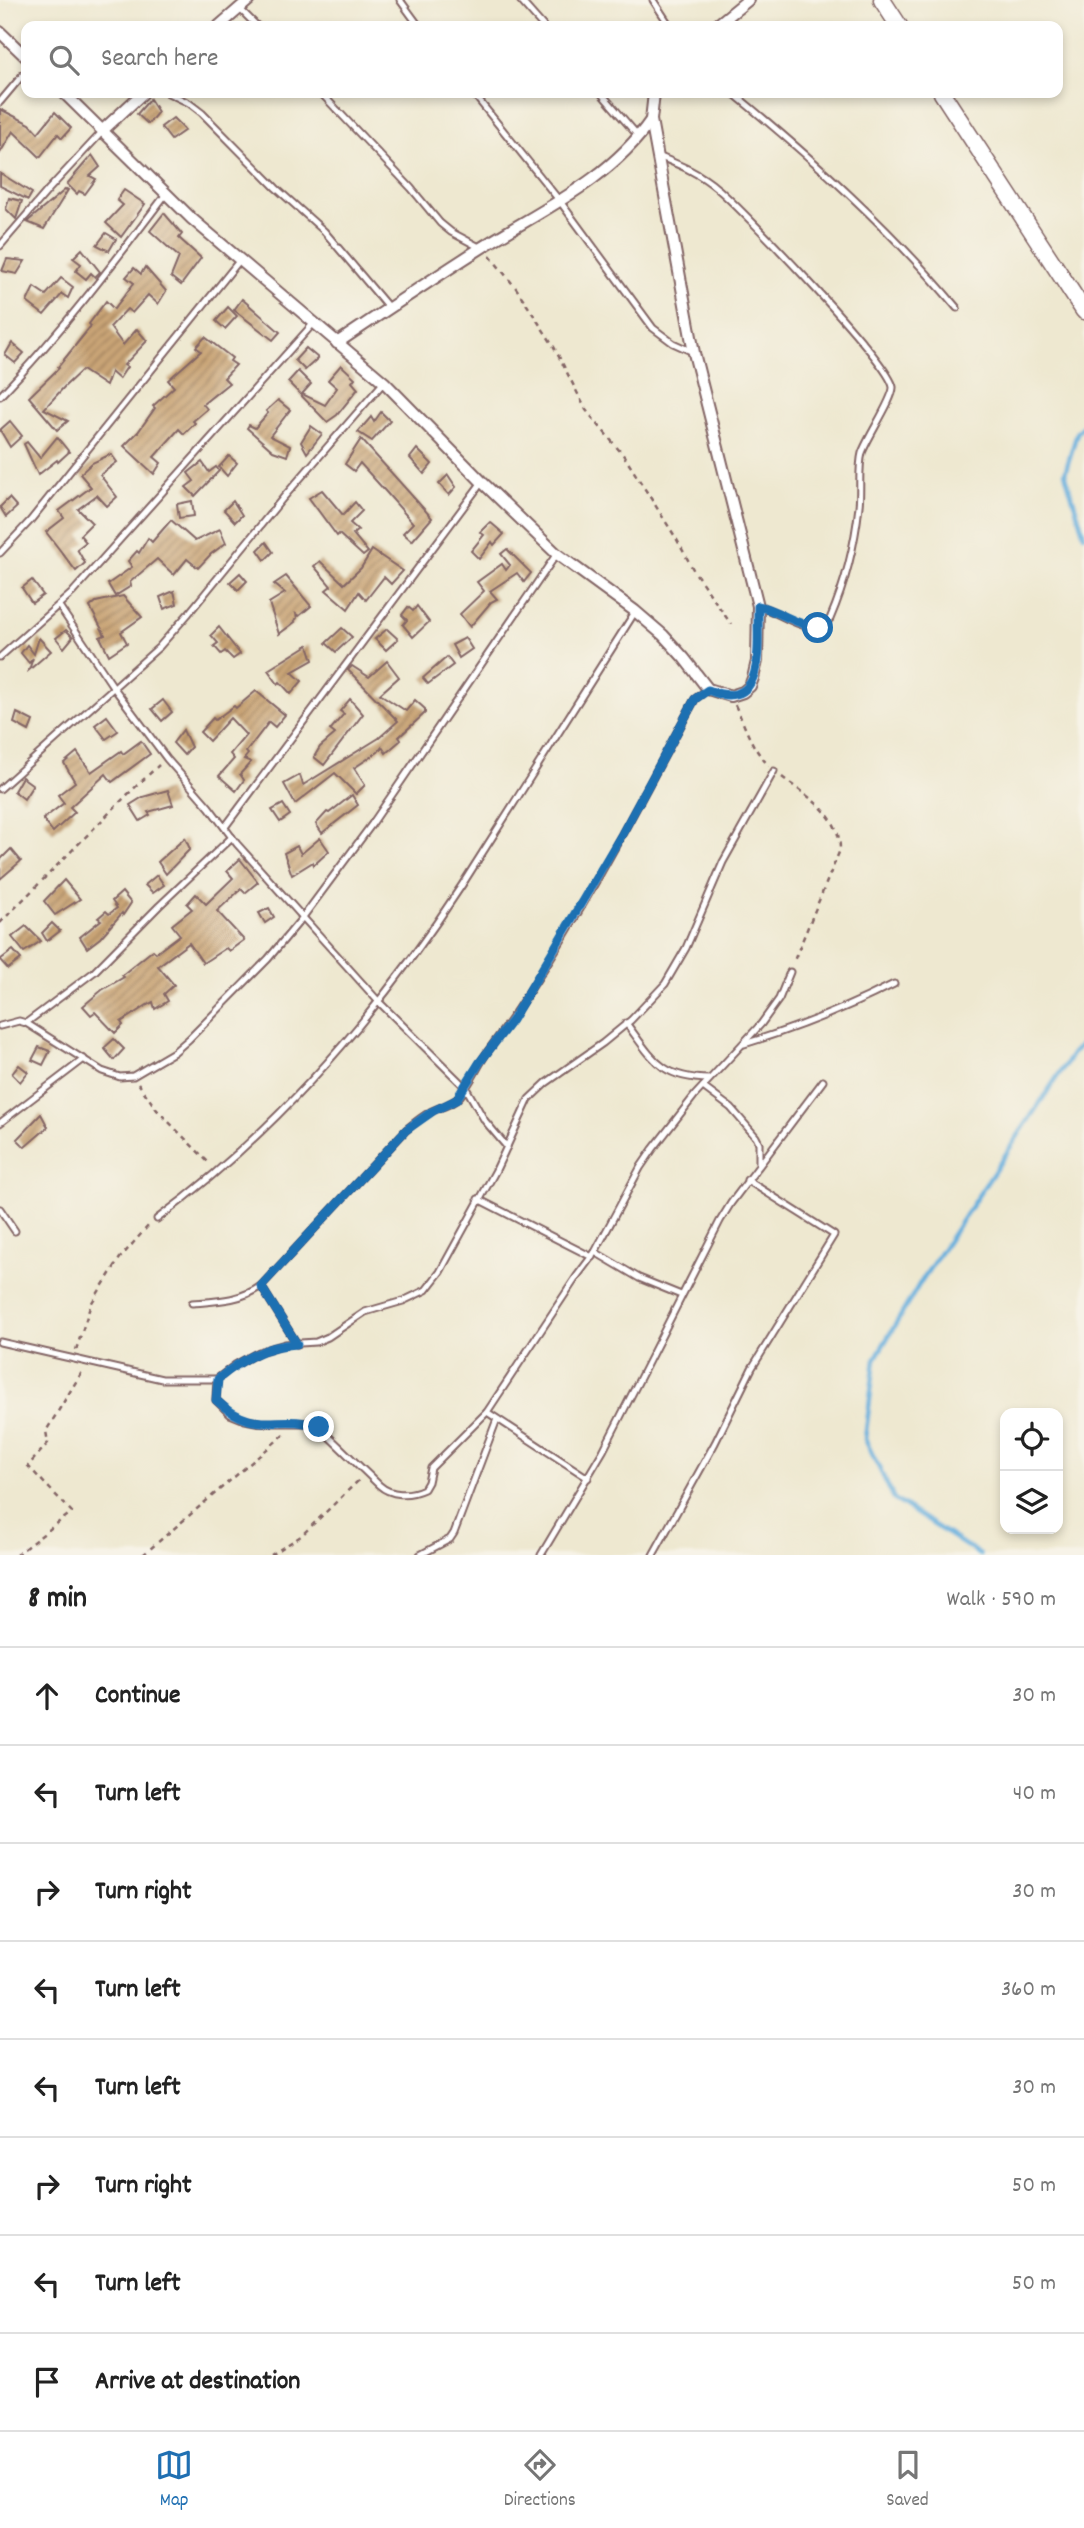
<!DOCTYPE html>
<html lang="en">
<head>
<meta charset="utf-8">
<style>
  body { margin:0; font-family:Dekko,sans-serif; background:#f6f6f6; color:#222 }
  .controls { position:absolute; right:21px; bottom:21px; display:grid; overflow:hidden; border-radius:14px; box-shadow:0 4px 10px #0003 }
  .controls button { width:63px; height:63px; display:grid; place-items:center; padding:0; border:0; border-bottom:2px solid #e0e0e0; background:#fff; color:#222; font:35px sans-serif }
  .stop { position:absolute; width:21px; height:21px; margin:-16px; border:5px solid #1f6fb2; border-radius:50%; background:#fff }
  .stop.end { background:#1f6fb2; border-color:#fff; box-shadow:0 2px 7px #0008 }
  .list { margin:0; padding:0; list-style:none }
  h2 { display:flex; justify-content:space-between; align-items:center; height:91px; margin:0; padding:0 28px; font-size:30px }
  h2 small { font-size:23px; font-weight:400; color:#767676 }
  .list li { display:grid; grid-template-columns:46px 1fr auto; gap:21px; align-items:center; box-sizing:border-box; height:98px; padding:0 28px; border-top:2px solid #e0e0e0 }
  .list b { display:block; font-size:26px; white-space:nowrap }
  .list em { font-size:23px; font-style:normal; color:#767676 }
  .icon { flex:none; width:38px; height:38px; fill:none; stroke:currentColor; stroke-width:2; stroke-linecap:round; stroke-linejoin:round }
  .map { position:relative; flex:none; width:1084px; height:1555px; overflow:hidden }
  .search { position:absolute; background:#fff; box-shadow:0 4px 10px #0003; left:21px; right:21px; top:21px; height:77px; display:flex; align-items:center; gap:18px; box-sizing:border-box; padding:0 24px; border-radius:14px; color:#767676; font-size:26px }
  .sheet { height:875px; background:#fff }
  nav { display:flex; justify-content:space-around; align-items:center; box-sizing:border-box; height:98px; border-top:2px solid #e0e0e0; background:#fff; font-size:19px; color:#767676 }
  nav a { display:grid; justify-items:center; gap:4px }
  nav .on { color:#1f6fb2 }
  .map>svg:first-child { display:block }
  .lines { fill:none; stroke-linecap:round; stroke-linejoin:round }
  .stream { stroke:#66afdd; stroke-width:4.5 }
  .building { fill:url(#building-hatch) }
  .lane-casing { stroke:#836565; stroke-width:9 }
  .street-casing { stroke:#836565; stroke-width:14 }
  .secondary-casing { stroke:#836565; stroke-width:19 }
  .path { stroke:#836565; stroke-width:2.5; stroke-dasharray:5 5; stroke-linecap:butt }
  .lane { stroke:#fff; stroke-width:5 }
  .street { stroke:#fff; stroke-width:10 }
  .secondary { stroke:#fff; stroke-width:16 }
  .route { stroke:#1f6fb2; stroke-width:9 }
</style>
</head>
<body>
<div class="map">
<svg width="1084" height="1555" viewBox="0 0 1084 1555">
  <defs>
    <pattern id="building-hatch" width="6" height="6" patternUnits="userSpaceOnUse" patternTransform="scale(1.75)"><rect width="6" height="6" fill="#c9a476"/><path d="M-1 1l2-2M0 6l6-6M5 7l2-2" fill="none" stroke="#a58561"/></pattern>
  </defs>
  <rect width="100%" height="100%" fill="#f7f3e8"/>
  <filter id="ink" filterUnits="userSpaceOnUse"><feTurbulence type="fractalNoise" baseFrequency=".0143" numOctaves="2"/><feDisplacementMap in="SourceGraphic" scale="14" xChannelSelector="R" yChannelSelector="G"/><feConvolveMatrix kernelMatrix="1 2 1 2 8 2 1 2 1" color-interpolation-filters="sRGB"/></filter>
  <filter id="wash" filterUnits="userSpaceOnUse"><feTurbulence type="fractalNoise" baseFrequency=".00686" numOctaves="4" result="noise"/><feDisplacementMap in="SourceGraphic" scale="28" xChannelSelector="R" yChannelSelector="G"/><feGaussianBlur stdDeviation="1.57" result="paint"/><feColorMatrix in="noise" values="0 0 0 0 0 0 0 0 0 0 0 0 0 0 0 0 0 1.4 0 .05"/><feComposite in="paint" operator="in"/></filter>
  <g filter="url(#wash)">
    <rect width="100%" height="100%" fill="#eee8d0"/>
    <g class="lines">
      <g class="stream">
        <polyline points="1084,425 1077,433 1065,473 1084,535"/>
        <polyline points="980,1555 894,1499 865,1439 875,1359 920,1283 1073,1053 1084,1042"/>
      </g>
    </g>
    <g id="blocks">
      <g class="building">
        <polygon points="150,99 158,112 148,124 137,114"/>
        <polygon points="0,109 30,124 38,133 55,112 71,128 62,138 58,134 40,157 13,131 0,153"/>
        <polygon points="173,118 185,130 171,140 161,127"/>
        <polygon points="92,155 100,167 90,176 96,179 85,194 79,191 77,194 67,184"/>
        <polygon points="0,173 32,193 28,200 0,186"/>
        <polygon points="66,189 68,190 44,229 27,222"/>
        <polygon points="124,190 145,204 121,237 106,223 123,205 117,200"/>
        <polygon points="9,198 22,201 16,219 6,209"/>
        <polygon points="164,213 182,234 179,238 201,258 181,285 171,277 179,257 150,231"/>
        <polygon points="106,233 116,239 109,251 97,245"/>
        <polygon points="82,249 100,272 95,277 91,273 86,279 76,271 81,264 73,258"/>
        <polygon points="7,259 25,261 17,274 2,271"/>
        <polygon points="145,267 166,291 158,304 148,295 132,313 127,309 110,327 123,345 137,329 147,341 124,365 127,367 119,379 111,372 106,386 82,370 65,386 44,409 68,421 57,430 29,397 59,368 58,367 91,326 89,324 106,301 114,309 134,283 126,277 134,268 141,274"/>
        <polygon points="61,278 73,287 68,298 62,294 44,315 27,302 34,287 46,295"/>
        <polygon points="242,299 280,332 273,340 234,310"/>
        <polygon points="228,307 237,316 225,329 216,321"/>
        <polygon points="205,337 232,358 230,361 236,365 224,378 229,383 203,404 207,409 193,421 195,423 184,434 179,429 154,457 161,463 154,474 124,446 138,432 155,408 153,406 174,387 168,380 201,351 196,347"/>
        <polygon points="12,343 24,353 15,363 5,355"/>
        <polygon points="306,348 318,358 305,370 295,360"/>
        <polygon points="341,365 355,378 352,382 358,389 337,415 327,422 288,382 298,371 311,384 302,394 325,405 337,388 328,380"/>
        <polygon points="278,400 290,410 270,436 290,446 287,456 273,451 247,428 249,425 255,428 268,413 266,411"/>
        <polygon points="381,412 390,421 372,441 358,432 371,417 374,422"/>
        <polygon points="10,421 22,436 10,447 0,430"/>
        <polygon points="311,426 322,434 307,453 301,442"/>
        <polygon points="57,437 69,452 58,462 57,460 38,475 24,444 27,442 40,458"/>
        <polygon points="361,439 432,518 412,541 403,533 413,523 386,492 360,463 354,471 345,464"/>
        <polygon points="417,449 432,464 424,474 410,458"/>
        <polygon points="111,454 117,462 100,475 117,497 107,506 97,495 78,509 92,523 80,535 86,542 77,549 85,563 76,571 46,532 64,518 59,511 91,487 80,474 92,463"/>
        <polygon points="229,456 237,463 227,476 219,467"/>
        <polygon points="202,462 209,472 216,467 219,471 195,496 186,487 194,481 188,473"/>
        <polygon points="448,475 456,487 449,495 439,484"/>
        <polygon points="322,490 343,515 355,502 362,511 350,523 358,530 353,534 368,552 363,556 339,534 337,536 309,498"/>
        <polygon points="9,498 17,507 6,517 0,507"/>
        <polygon points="192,501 194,516 179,518 177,504"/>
        <polygon points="233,501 242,515 235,522 224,510"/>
        <polygon points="171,520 195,541 220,529 226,543 211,554 198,568 187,559 174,575 157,559 130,582 131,586 115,596 108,584 132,567 128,561 137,551 139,553 148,538 152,542"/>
        <polygon points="490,522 504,534 494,545 492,542 479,559 471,551 484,535 480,532"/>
        <polygon points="266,542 273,552 265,560 258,550"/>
        <polygon points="507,549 531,573 524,582 517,573 490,591 497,599 491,602 470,627 460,614 484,591 477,582 502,564 506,570 510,565 501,554"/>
        <polygon points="372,550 403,571 391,584 384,577 366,600 359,592 348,609 326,590 331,586 314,566 320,561 344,584 361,568"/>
        <polygon points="240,573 247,581 238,590 230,582"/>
        <polygon points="286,576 311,606 299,616 296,614 297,618 294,621 295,622 279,634 269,603 285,593 274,584"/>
        <polygon points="32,580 43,595 32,603 22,588"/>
        <polygon points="174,591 177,604 164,609 160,597"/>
        <polygon points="123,596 142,617 121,632 127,643 109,655 100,637 105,635 90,607 96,602"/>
        <polygon points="417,606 429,622 413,637 403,625 407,620 402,615 408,607 413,611"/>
        <polygon points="219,627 240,654 233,659 225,651 221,654 214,646 218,643 211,635"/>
        <polygon points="342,628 352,637 336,652 326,643"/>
        <polygon points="387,629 398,639 386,650 375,639"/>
        <polygon points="66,630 73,637 64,648 56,638"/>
        <polygon points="39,638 51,651 29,670 33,658 29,663 21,653 27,645 34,654"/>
        <polygon points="465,638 472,649 459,658 452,645"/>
        <polygon points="308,645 313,660 292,672 302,681 291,694 280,682 278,684 268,670"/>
        <polygon points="447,657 453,665 428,684 423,678"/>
        <polygon points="387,661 399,677 380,694 406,711 415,700 425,709 425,713 399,737 401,740 386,753 382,747 378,752 354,768 365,785 356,794 335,773 295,804 284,784 300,775 303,785 379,738 398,721 348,670 352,666 369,677"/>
        <polygon points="256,691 285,715 275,727 269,722 246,752 248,754 244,759 251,762 240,774 244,780 236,791 219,776 234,759 230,754 246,735 230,718 209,741 200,732 213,718 215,720 234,706 236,708"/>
        <polygon points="350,699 363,714 324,765 314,757 320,747 335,734 330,730 344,714 340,711"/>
        <polygon points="163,700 172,712 162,721 152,709"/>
        <polygon points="17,713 33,721 29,731 14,723"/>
        <polygon points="107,716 118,731 106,739 95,725"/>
        <polygon points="183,730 191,747 184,755 173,743"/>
        <polygon points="141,741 150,754 112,782 106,774 70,807 75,812 53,832 43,819 64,803 58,795 75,782 64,763 77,752 91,772 121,751 123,754"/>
        <polygon points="22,777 33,785 24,799 14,791"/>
        <polygon points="168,790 173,805 148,812 150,815 140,821 130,805 143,797"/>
        <polygon points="352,795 358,805 322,833 316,824 327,812 329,813"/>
        <polygon points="283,804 290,815 280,822 272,810"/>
        <polygon points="185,838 190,849 166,874 158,862"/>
        <polygon points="320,838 329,851 314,865 313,862 292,875 284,853 297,846 301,854"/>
        <polygon points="11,849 21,861 0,879 0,860"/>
        <polygon points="240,859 258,882 245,893 241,889 217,911 244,940 229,951 226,948 203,963 189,943 158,966 174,985 164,994 168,1001 155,1009 153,1002 147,1005 121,1022 123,1025 115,1033 95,1012 91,1015 83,1006 102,990 124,977 122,975 153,950 156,953 180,935 172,925 192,909 187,904 196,894 206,904 233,878 227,871"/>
        <polygon points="157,875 164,885 153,893 145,885"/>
        <polygon points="64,880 80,899 55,915 44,901"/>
        <polygon points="122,892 131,903 123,915 122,913 100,938 87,948 80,937 101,920 98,918 106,911 109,914 117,908 112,901"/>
        <polygon points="269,908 274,917 265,923 259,913"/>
        <polygon points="52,923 60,931 47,941 42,933"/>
        <polygon points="26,926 41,941 24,952 12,937"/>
        <polygon points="13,950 21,959 8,969 0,960"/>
        <polygon points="114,1039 124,1049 114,1060 104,1048"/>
        <polygon points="39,1047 50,1051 43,1065 32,1060"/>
        <polygon points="19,1065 28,1072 20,1082 12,1074"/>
        <polygon points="41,1114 48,1127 25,1147 17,1139"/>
      </g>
    </g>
  </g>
  <g filter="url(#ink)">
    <use href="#blocks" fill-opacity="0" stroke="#836565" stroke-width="2"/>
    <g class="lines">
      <defs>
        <g id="lane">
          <polyline points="400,0 419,26"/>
          <polyline points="520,0 543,26"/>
          <polyline points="653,0 670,26"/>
          <polyline points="240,9 257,26"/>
          <polyline points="728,18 735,26"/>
          <polyline points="168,93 189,103 202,113 276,188 324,231 389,308"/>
          <polyline points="321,93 411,188 440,223 451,232 481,248"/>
          <polyline points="473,93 559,200 653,328 673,343 693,352"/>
          <polyline points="601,93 639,137"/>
          <path d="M 733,93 C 813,159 890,228 957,308"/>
          <polyline points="0,102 26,71"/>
          <path d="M 658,156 C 680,165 700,173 718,189 C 744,211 889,362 893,387 C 894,398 867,438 862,453 C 858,468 861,490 859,506 C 855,544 845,584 830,619 C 812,641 780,611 758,606"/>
          <polyline points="0,246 49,189 103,131"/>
          <path d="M 0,396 C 61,333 113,264 166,194"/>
          <polyline points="0,553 30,521 239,261"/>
          <polyline points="59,606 114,688 167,759 209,807 237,844 379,1002 466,1088 485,1121 507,1147"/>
          <polyline points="0,657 72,593 313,324"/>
          <polyline points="0,789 159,647 189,613 283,498 384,382"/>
          <polyline points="225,827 482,482"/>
          <polyline points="26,1023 102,1071 120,1077 133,1076 174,1052 189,1039 268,959 303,917 372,824 556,555"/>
          <path d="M 626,1023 C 653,1059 660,1078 709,1079"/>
          <polyline points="0,1026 19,1021 26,1023 94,972 159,906 232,837"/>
          <path d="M 744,1044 C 797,1028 845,1009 894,984"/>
          <polyline points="703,1087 731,1108 756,1137 759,1143 759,1165"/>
          <polyline points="0,1123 84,1059"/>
          <polyline points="478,1199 592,1257"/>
          <polyline points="0,1209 15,1231"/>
          <path d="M 157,1219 C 280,1129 379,1012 462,885 L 635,612"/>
          <polyline points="595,1252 639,1278 681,1295"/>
          <polyline points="261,1286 297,1344"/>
          <path d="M 192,1303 C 217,1301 240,1301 261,1286 L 406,1130 C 414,1123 423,1116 432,1111 C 442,1106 452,1105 460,1096 C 471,1083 478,1065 488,1051 C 568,943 631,817 695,699 L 708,689"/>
          <polyline points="0,1342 162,1379 217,1379 235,1365 259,1352 285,1344 316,1342 328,1337 365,1312 403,1301 426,1290 440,1272 496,1170 529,1099 546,1083 603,1043 631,1020 665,984 686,948 723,862 774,771"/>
          <path d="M 217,1379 L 216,1400 L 230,1414 L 245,1420 L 261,1423 L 308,1423 L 319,1427 L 379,1485 C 391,1496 409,1496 424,1489 L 428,1482 L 431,1468 L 487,1412"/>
          <polyline points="588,1478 487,1412 577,1276 595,1252 640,1168 653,1149 695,1095 761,1024 779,999 790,972"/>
          <polyline points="420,1555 450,1539 454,1533 497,1419"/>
          <polyline points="541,1555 603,1451 720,1221 731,1203 823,1081"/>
          <polyline points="653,1555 715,1443 752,1368 834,1235 747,1180"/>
        </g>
        <g id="street">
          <polyline points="219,26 249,0"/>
          <polyline points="716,26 748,0"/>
          <polyline points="0,32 26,57"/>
          <polyline points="64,93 192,219 384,382 482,482 557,554 635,611 663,635 684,658 708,689 731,696 743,692 750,686 753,678 757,661 758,606 694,353 651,120 654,93"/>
          <polyline points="103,130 143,93"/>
          <path d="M 337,343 C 385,311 432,279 481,248 C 541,210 610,180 651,120"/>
        </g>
        <g id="secondary">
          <polyline points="882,0 899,26"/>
          <polyline points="942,93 1084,311"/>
        </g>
      </defs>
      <use href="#lane" class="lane-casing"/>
      <use href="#street" class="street-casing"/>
      <use href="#secondary" class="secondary-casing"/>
      <g class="path">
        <polyline points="490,256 516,288 553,345 586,410 624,456 676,538 694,571 731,624"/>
        <path d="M 735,705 C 747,730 749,744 769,766"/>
        <path d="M 782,777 C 808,798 840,813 840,850 L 793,963"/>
        <polyline points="0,923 127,795 159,765"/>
        <polyline points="138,1083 157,1110 210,1164"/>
        <polyline points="76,1350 91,1304 120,1258 149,1225"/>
        <polyline points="16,1555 72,1512 28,1466 48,1443 46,1431 82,1372"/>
        <polyline points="143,1555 287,1432"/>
        <polyline points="271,1555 301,1536 359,1480"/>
      </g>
      <use href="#lane" class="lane"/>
      <use href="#street" class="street"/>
      <use href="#secondary" class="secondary"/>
    </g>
  </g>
  <g class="lines" filter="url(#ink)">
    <path class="route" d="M 319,1427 C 278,1411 258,1439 216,1400 L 218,1379 C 241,1360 266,1345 297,1344 L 261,1286 L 406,1130 L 433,1111 L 456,1100 L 480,1062 L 512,1020 L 622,834 L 695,699 L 708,690 C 768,714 757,643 758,606 C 780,611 796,625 818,628"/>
  </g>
</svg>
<div class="controls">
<button><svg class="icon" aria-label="locate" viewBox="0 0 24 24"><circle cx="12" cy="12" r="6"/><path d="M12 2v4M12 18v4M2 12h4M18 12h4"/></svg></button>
<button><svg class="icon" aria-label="layers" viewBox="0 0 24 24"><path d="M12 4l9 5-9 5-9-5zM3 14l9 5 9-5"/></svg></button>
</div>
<div class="stop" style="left:818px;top:628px"></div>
<div class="stop end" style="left:319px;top:1427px"></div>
<div class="search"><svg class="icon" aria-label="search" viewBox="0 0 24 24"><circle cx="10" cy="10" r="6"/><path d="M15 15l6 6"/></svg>Search here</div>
</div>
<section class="sheet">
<h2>8 min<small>Walk · 590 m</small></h2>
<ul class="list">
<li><svg class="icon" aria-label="ahead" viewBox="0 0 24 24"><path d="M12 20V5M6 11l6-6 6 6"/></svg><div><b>Continue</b></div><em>30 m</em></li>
<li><svg class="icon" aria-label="left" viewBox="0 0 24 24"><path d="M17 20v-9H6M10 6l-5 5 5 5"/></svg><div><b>Turn left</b></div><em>40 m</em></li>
<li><svg class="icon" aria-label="right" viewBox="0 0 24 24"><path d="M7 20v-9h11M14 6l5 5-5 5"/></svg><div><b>Turn right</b></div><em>30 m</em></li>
<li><svg class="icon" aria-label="left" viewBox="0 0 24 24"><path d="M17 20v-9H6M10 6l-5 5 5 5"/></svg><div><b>Turn left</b></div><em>360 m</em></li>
<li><svg class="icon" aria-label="left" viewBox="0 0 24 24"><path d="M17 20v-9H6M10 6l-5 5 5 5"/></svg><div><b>Turn left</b></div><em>30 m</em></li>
<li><svg class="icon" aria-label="right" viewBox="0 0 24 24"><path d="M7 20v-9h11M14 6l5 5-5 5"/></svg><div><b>Turn right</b></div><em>50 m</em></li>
<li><svg class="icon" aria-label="left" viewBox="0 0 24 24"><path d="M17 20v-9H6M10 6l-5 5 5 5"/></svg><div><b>Turn left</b></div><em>50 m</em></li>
<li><svg class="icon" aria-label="arrive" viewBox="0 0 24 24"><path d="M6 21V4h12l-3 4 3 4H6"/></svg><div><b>Arrive at destination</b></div></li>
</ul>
</section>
<nav>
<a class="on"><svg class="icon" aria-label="map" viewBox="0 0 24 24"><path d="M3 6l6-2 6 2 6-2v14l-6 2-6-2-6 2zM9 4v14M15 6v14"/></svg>Map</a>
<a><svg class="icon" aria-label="directions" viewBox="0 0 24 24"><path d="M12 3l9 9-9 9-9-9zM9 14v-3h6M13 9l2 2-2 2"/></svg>Directions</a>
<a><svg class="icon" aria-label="saved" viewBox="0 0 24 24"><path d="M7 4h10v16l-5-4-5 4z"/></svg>Saved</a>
</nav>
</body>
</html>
